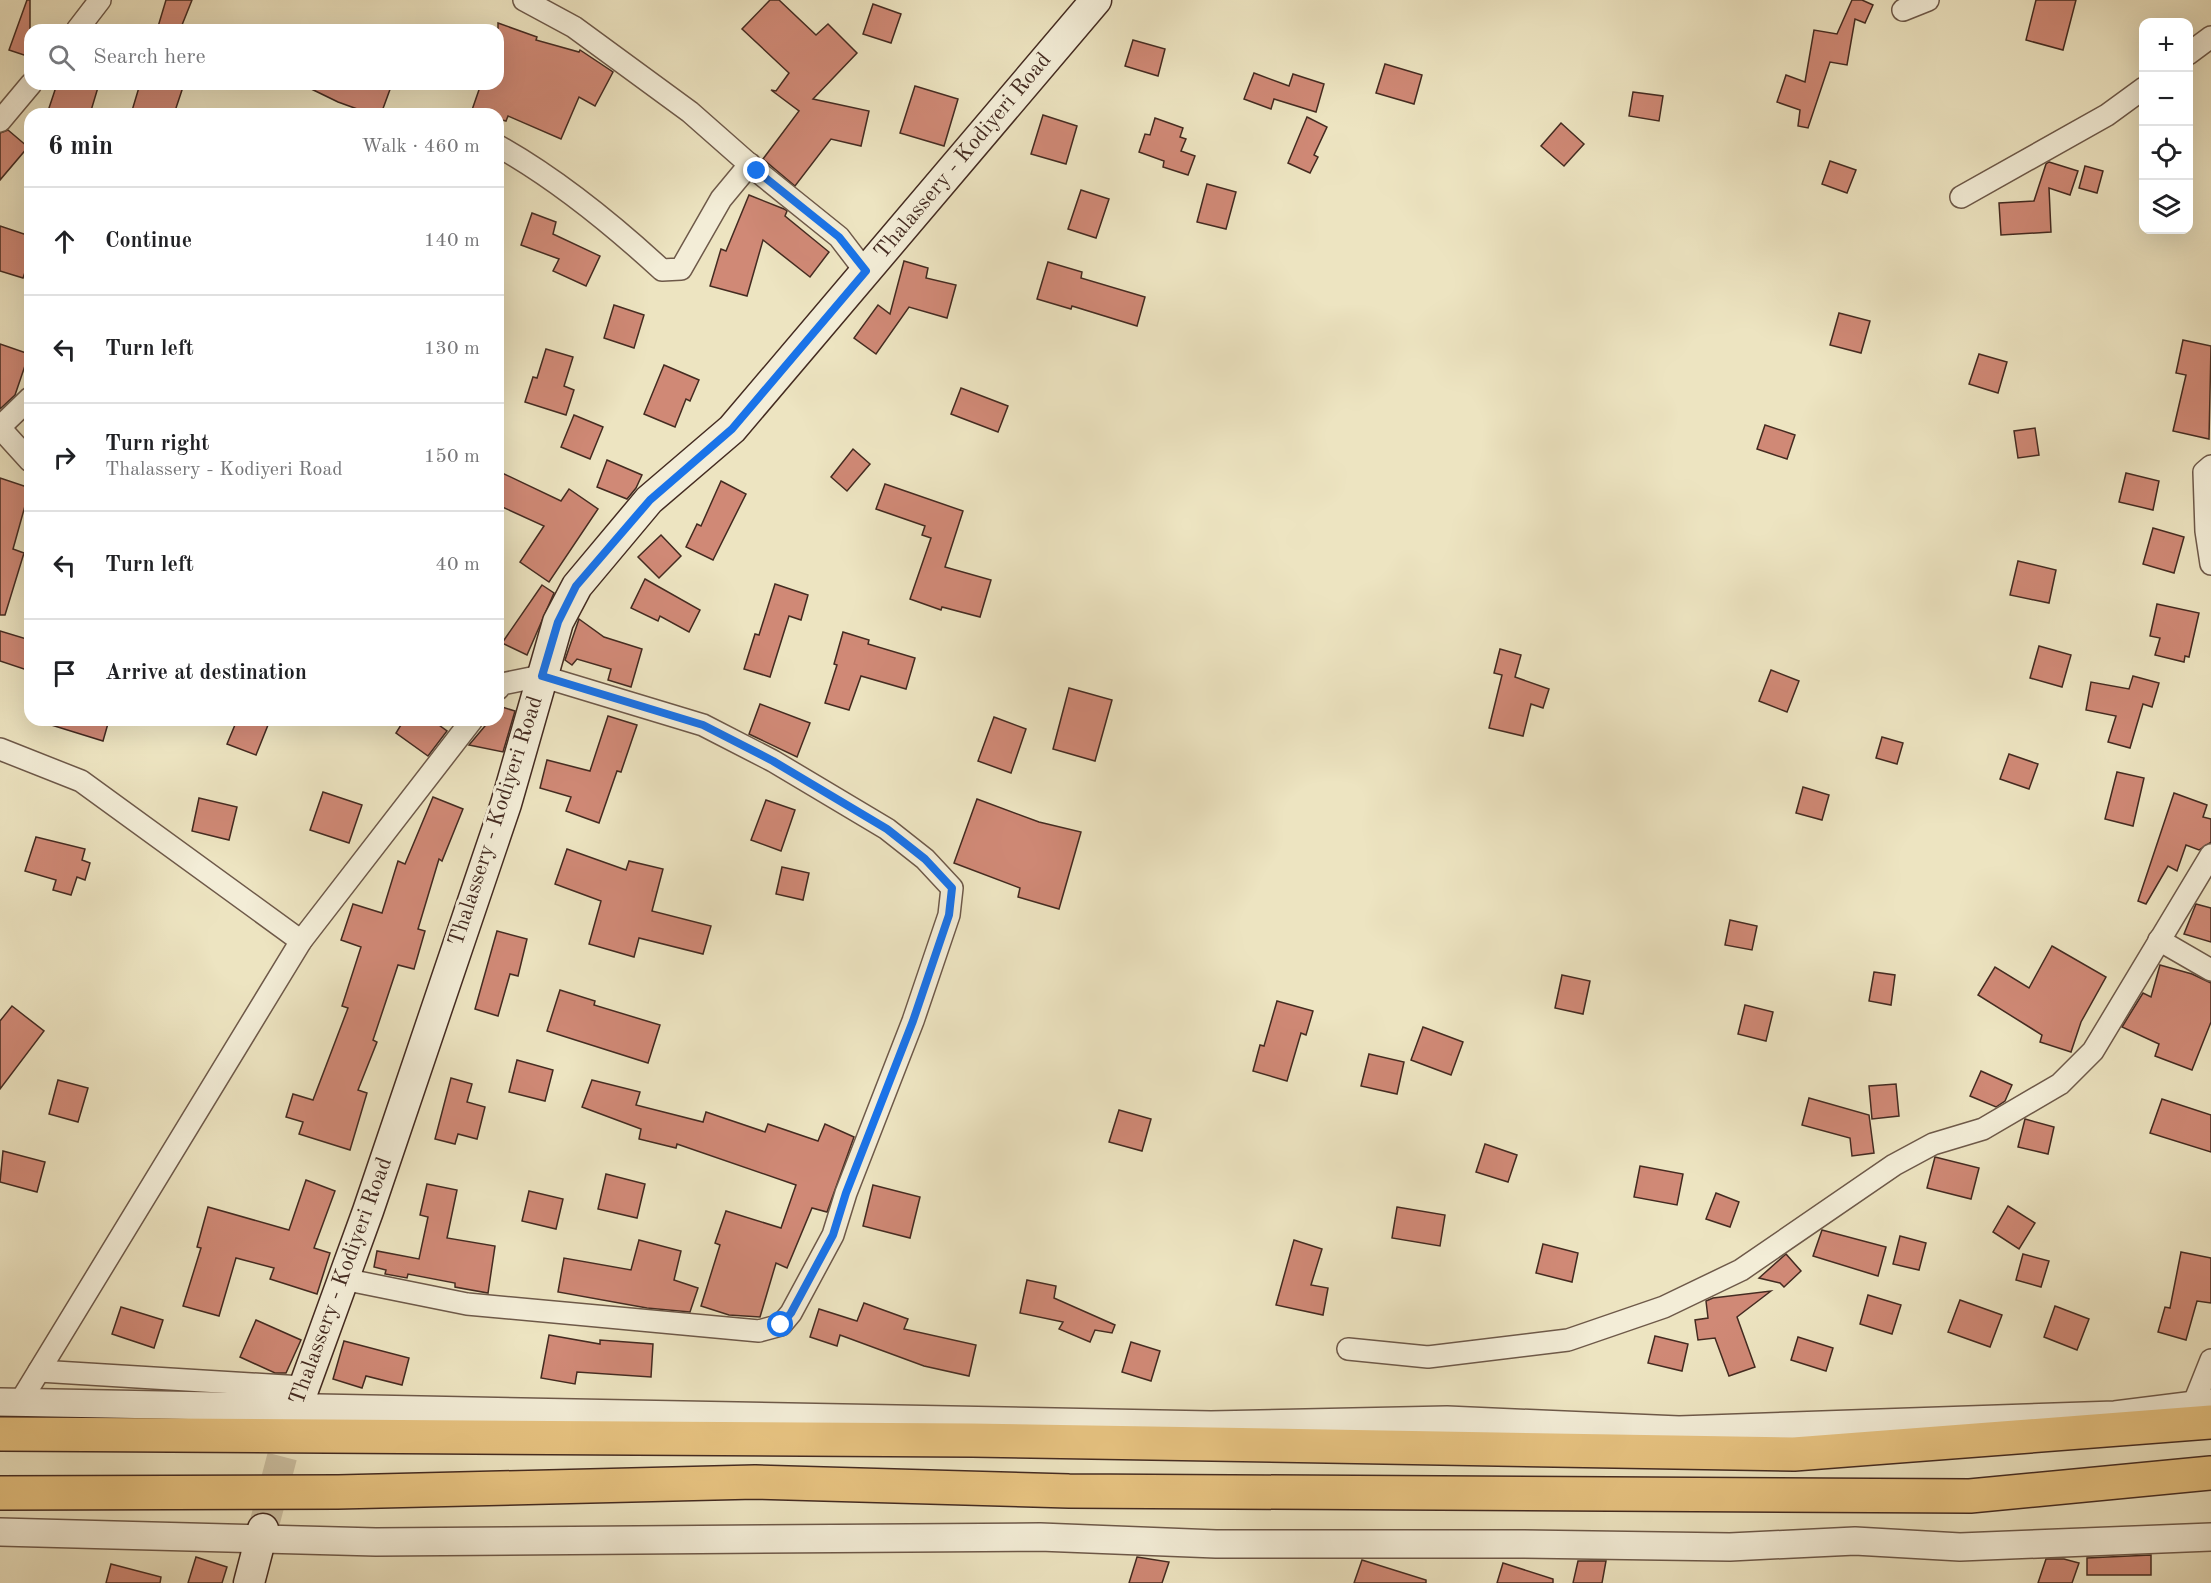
<!DOCTYPE html>
<html lang="en">
<head>
<meta charset="utf-8">
<style>
  body { margin:0; font-family:"Old Standard TT",serif; background:#f6f6f6; color:#202124 }
  .controls { position:absolute; right:18px; top:18px; display:grid; overflow:hidden; border-radius:12px; box-shadow:0 6px 24px #0002 }
  .controls button { width:54px; height:54px; display:grid; place-items:center; padding:0; border:0; border-bottom:2px solid #e0e0e0; background:#fff; color:#202124; font:30px sans-serif }
  .stop { position:absolute; width:18px; height:18px; margin:-14px; border:4px solid #1a73e8; border-radius:50%; background:#fff }
  .stop.end { background:#1a73e8; border-color:#fff; box-shadow:0 2px 6px #0008 }
  .list { margin:0; padding:0; list-style:none }
  h2 { display:flex; justify-content:space-between; align-items:center; height:78px; margin:0; padding:0 24px; font-size:26px }
  h2 small { font-size:20px; font-weight:400; color:#757577 }
  .list li { display:grid; grid-template-columns:39px 1fr auto; gap:18px; align-items:center; box-sizing:border-box; height:108px; padding:0 24px; border-top:2px solid #e0e0e0 }
  .list b { display:block; font-size:22px; white-space:nowrap }
  .list p { margin:0; font-size:20px; white-space:nowrap; color:#757577 }
  .list em { font-size:20px; font-style:normal; color:#757577 }
  .icon { flex:none; width:33px; height:33px; fill:none; stroke:currentColor; stroke-width:2; stroke-linecap:round; stroke-linejoin:round }
  .map { position:relative; flex:none; width:2211px; height:1583px; overflow:hidden }
  .search { position:absolute; background:#fff; box-shadow:0 6px 24px #0002; left:24px; top:24px; width:480px; height:66px; display:flex; align-items:center; gap:15px; box-sizing:border-box; padding:0 21px; border-radius:18px; color:#757577; font-size:22px }
  .panel { position:absolute; background:#fff; box-shadow:0 6px 24px #0002; left:24px; top:108px; width:480px; height:618px; border-radius:18px }
  .map>svg:first-child { display:block }
  .building { fill:#d08976; stroke:#442b21; stroke-width:1.5 }
  .lines { fill:none; stroke-linecap:round; stroke-linejoin:round }
  .secondary-tunnel { stroke:#cbbfa1; stroke-width:30; stroke-dasharray:30 15; stroke-linecap:butt }
  .minor-casing { stroke:#6e5949; stroke-width:24 }
  .tertiary-casing { stroke:#6e5949; stroke-width:30 }
  .secondary-casing { stroke:#442b21; stroke-width:33 }
  .trunk-casing { stroke:#442b21; stroke-width:36 }
  .minor { stroke:#f3edd7; stroke-width:21 }
  .tertiary { stroke:#f3edd7; stroke-width:27 }
  .secondary { stroke:#f3edd7; stroke-width:30 }
  .trunk { stroke:#e6c280; stroke-width:33 }
  .route { stroke:#1a73e8; stroke-width:8 }
  .labels { text-anchor:middle; dominant-baseline:central; stroke-width:6; stroke-linejoin:round; paint-order:stroke }
  .street-label { font-size:22px; fill:#442b21; stroke:#f3edd7 }
</style>
</head>
<body>
<div class="map">
<svg width="2211" height="1583" viewBox="0 0 2211 1583">
  <rect width="100%" height="100%" fill="#ede4c1"/>
  <filter id="stains"><feTurbulence type="fractalNoise" baseFrequency=".00333" numOctaves="4"/><feColorMatrix values="0 0 0 0 .2 0 0 0 0 .09 0 0 0 0 .02 0 0 0 .5 -.17"/></filter>
  <radialGradient id="worn" r=".72"><stop offset=".6" stop-color="#630" stop-opacity="0"/><stop offset="1" stop-color="#630" stop-opacity=".3"/></radialGradient>
  <g class="building">
    <polygon points="27,0 30,0 30,57 9,50"/>
    <polygon points="166,0 192,0 180,30 157,30"/>
    <polygon points="770,0 779,0 816,35 828,24 857,53 813,99 869,111 861,146 831,139 795,186 763,159 799,111 771,90 776,91 789,73 742,29"/>
    <polygon points="1852,0 1862,0 1873,5 1865,23 1855,19 1847,65 1830,62 1808,128 1798,126 1800,110 1777,102 1786,75 1805,82 1814,30 1837,34"/>
    <polygon points="2036,0 2076,0 2063,50 2026,40"/>
    <polygon points="873,4 901,14 891,43 863,34"/>
    <polygon points="498,23 537,37 536,40 579,52 580,50 613,72 595,106 579,97 561,139 508,116 506,121 498,119 498,114 472,110 481,84 498,84"/>
    <polygon points="1133,40 1165,49 1158,76 1125,66"/>
    <polygon points="1385,64 1422,75 1414,104 1376,93"/>
    <polygon points="1254,73 1289,86 1293,74 1324,84 1316,112 1274,99 1271,109 1244,99"/>
    <polygon points="57,84 99,84 90,114 47,114"/>
    <polygon points="140,84 184,84 174,114 131,114"/>
    <polygon points="301,84 392,84 381,114 371,114 338,102"/>
    <polygon points="915,86 958,99 944,146 900,133"/>
    <polygon points="1633,92 1663,96 1659,121 1629,116"/>
    <polygon points="1043,115 1077,126 1066,164 1031,154"/>
    <polygon points="1307,117 1327,127 1314,155 1318,157 1310,173 1288,163"/>
    <polygon points="1155,118 1183,128 1180,137 1186,139 1181,151 1195,156 1188,175 1163,167 1164,161 1139,152 1145,134 1150,135"/>
    <polygon points="1561,123 1584,144 1564,166 1541,146"/>
    <polygon points="8,130 28,147 0,180 0,133"/>
    <polygon points="1830,161 1856,170 1847,193 1822,184"/>
    <polygon points="2049,162 2078,171 2070,195 2049,188 2051,232 2001,235 1999,203 2034,201 2046,164"/>
    <polygon points="2085,166 2103,171 2097,193 2079,188"/>
    <polygon points="1207,184 1236,192 1226,229 1197,222"/>
    <polygon points="1081,190 1109,199 1096,238 1068,229"/>
    <polygon points="749,195 784,209 787,211 785,216 829,252 810,277 763,240 747,296 710,286 721,249 726,251"/>
    <polygon points="532,213 556,222 553,234 600,256 586,286 553,271 559,259 521,245"/>
    <polygon points="0,226 30,236 30,258 23,278 0,271"/>
    <polygon points="904,261 928,268 926,278 956,285 947,318 909,307 876,354 854,338 878,305 890,314"/>
    <polygon points="1048,262 1082,272 1081,278 1145,297 1137,326 1072,306 1071,309 1037,299"/>
    <polygon points="614,305 644,315 634,348 604,338"/>
    <polygon points="1839,313 1870,321 1861,353 1830,345"/>
    <polygon points="2183,340 2211,346 2209,439 2173,431 2186,375 2176,373"/>
    <polygon points="0,344 29,354 15,395 0,409"/>
    <polygon points="546,349 573,357 564,386 574,390 566,415 525,402 533,377 537,378"/>
    <polygon points="1979,354 2007,362 1998,393 1969,384"/>
    <polygon points="664,365 699,380 690,401 686,399 675,427 644,414"/>
    <polygon points="961,388 1008,406 998,432 951,414"/>
    <polygon points="574,415 603,427 590,459 561,447"/>
    <polygon points="1765,425 1795,435 1787,459 1757,449"/>
    <polygon points="2035,428 2039,455 2018,458 2014,431"/>
    <polygon points="853,449 870,464 847,491 831,477"/>
    <polygon points="607,460 642,475 636,488 627,499 597,487"/>
    <polygon points="498,471 561,501 569,489 598,509 549,582 520,562 544,526 498,505"/>
    <polygon points="2126,473 2159,481 2153,510 2119,502"/>
    <polygon points="0,478 30,488 13,549 24,553 5,615 0,615"/>
    <polygon points="721,481 746,494 713,560 686,547 697,524 701,526"/>
    <polygon points="885,484 963,511 945,567 991,580 980,617 942,607 941,610 910,599 931,538 922,535 925,526 876,509"/>
    <polygon points="2153,528 2184,537 2174,573 2143,564"/>
    <polygon points="661,535 681,556 659,578 638,557"/>
    <polygon points="2018,561 2056,570 2049,603 2010,595"/>
    <polygon points="645,579 700,610 689,632 660,616 658,621 631,608"/>
    <polygon points="775,584 808,595 801,620 789,616 770,677 744,669 755,634 759,635"/>
    <polygon points="542,585 554,593 527,655 502,643"/>
    <polygon points="2157,604 2199,613 2189,657 2185,656 2184,662 2155,655 2160,638 2150,636"/>
    <polygon points="579,619 604,637 642,649 631,687 608,680 611,669 577,659 572,665 565,660"/>
    <polygon points="0,631 30,640 30,671 0,661"/>
    <polygon points="843,632 869,640 868,644 915,658 906,689 861,676 849,710 825,703 837,665 834,664"/>
    <polygon points="2039,646 2071,655 2062,687 2030,678"/>
    <polygon points="1500,649 1521,655 1515,677 1549,689 1543,708 1531,704 1523,736 1489,728 1502,675 1494,673"/>
    <polygon points="1771,670 1799,681 1787,712 1759,701"/>
    <polygon points="2133,676 2159,683 2152,707 2143,704 2130,748 2108,742 2116,716 2086,710 2091,682 2129,689"/>
    <polygon points="1069,688 1112,700 1095,761 1053,749"/>
    <polygon points="760,704 810,723 797,757 749,734"/>
    <polygon points="502,707 515,711 503,752 469,745 490,720 498,720 498,712"/>
    <polygon points="608,716 637,725 621,772 617,771 599,823 566,811 571,797 540,788 547,760 590,771"/>
    <polygon points="994,717 1026,729 1011,773 978,761"/>
    <polygon points="49,720 109,720 103,741 48,724"/>
    <polygon points="237,720 270,720 256,755 227,744"/>
    <polygon points="404,720 432,720 447,731 428,756 396,733"/>
    <polygon points="1882,737 1903,743 1897,764 1876,758"/>
    <polygon points="2009,754 2038,764 2029,789 2000,779"/>
    <polygon points="2117,772 2144,778 2133,826 2105,819"/>
    <polygon points="1803,787 1829,795 1822,820 1796,813"/>
    <polygon points="323,792 362,805 349,843 310,830"/>
    <polygon points="2174,793 2207,805 2203,817 2211,819 2211,842 2199,850 2186,845 2177,871 2168,866 2146,904 2138,901"/>
    <polygon points="433,797 463,809 442,861 439,859 418,929 425,931 414,969 398,965 373,1040 377,1042 358,1090 367,1093 350,1150 299,1134 303,1122 286,1117 293,1094 313,1100 348,1008 342,1006 361,947 341,940 353,904 382,913 398,861 405,864"/>
    <polygon points="199,798 237,807 229,840 192,831"/>
    <polygon points="977,799 1039,822 1081,832 1059,909 1018,897 1020,888 954,863"/>
    <polygon points="766,800 795,810 781,851 751,840"/>
    <polygon points="36,837 85,849 82,860 90,863 85,880 77,877 71,895 53,890 56,880 25,871"/>
    <polygon points="567,849 626,870 629,861 663,869 652,911 711,926 703,954 639,938 634,957 589,944 601,901 555,884"/>
    <polygon points="782,867 809,873 803,900 776,894"/>
    <polygon points="2196,904 2211,908 2211,942 2184,934"/>
    <polygon points="1730,920 1757,926 1752,950 1725,945"/>
    <polygon points="497,931 527,939 518,976 510,974 498,1016 475,1009"/>
    <polygon points="2052,946 2106,977 2081,1022 2071,1052 2040,1042 2042,1035 1978,995 1995,967 2029,988"/>
    <polygon points="2160,965 2192,974 2211,983 2211,1022 2192,1070 2155,1056 2159,1044 2122,1027 2143,993 2151,997"/>
    <polygon points="1874,972 1895,975 1891,1005 1869,1001"/>
    <polygon points="1562,975 1590,981 1583,1014 1555,1008"/>
    <polygon points="560,990 595,1001 594,1005 660,1025 648,1063 547,1031"/>
    <polygon points="1277,1001 1313,1011 1306,1035 1301,1033 1287,1081 1253,1071 1260,1045 1264,1046"/>
    <polygon points="1745,1005 1773,1012 1766,1041 1738,1034"/>
    <polygon points="12,1006 44,1031 0,1089 0,1021"/>
    <polygon points="1423,1027 1463,1042 1451,1075 1411,1060"/>
    <polygon points="1369,1054 1404,1062 1397,1094 1361,1086"/>
    <polygon points="517,1060 553,1070 545,1101 509,1092"/>
    <polygon points="1981,1071 2012,1085 2005,1101 1996,1107 1970,1096"/>
    <polygon points="451,1078 472,1084 467,1102 485,1107 477,1139 458,1134 455,1144 435,1139"/>
    <polygon points="58,1080 88,1088 78,1122 49,1114"/>
    <polygon points="592,1080 640,1092 636,1105 703,1122 706,1112 765,1132 768,1124 818,1141 825,1124 854,1137 827,1212 812,1208 787,1268 776,1263 760,1317 729,1315 701,1306 720,1245 715,1243 726,1211 781,1228 796,1185 677,1144 676,1148 639,1139 641,1129 582,1107"/>
    <polygon points="1896,1084 1899,1116 1872,1119 1869,1086"/>
    <polygon points="1809,1098 1869,1115 1874,1153 1852,1156 1850,1138 1802,1125"/>
    <polygon points="2162,1099 2211,1115 2211,1152 2150,1133"/>
    <polygon points="1119,1110 1151,1119 1142,1151 1109,1142"/>
    <polygon points="2025,1119 2054,1127 2048,1154 2018,1147"/>
    <polygon points="1485,1144 1517,1155 1508,1182 1476,1172"/>
    <polygon points="3,1151 45,1162 37,1192 0,1182"/>
    <polygon points="1935,1157 1979,1168 1971,1199 1927,1188"/>
    <polygon points="1640,1166 1683,1174 1677,1205 1634,1197"/>
    <polygon points="606,1174 645,1184 637,1218 598,1209"/>
    <polygon points="306,1180 335,1191 314,1248 330,1253 317,1294 270,1279 274,1268 236,1258 219,1316 183,1306 201,1248 197,1247 208,1207 289,1230"/>
    <polygon points="427,1184 457,1190 447,1238 495,1246 488,1293 455,1287 455,1283 408,1274 407,1278 385,1274 386,1270 374,1267 377,1251 419,1259 428,1217 420,1215"/>
    <polygon points="873,1185 920,1197 910,1238 863,1226"/>
    <polygon points="529,1191 563,1199 556,1229 522,1221"/>
    <polygon points="1716,1193 1739,1202 1730,1227 1706,1219"/>
    <polygon points="2008,1206 2035,1223 2019,1249 1993,1232"/>
    <polygon points="1397,1207 1445,1215 1440,1246 1392,1238"/>
    <polygon points="1822,1230 1886,1247 1878,1276 1813,1256"/>
    <polygon points="1900,1236 1926,1243 1919,1270 1893,1264"/>
    <polygon points="639,1240 681,1251 674,1280 698,1288 690,1312 647,1308 558,1292 564,1258 631,1270"/>
    <polygon points="1294,1240 1322,1249 1311,1285 1328,1288 1323,1315 1276,1305"/>
    <polygon points="1543,1244 1578,1253 1572,1282 1536,1273"/>
    <polygon points="2181,1252 2211,1258 2211,1303 2197,1301 2186,1340 2158,1332 2165,1307 2170,1308"/>
    <polygon points="1786,1254 1801,1271 1784,1287 1780,1283 1759,1278"/>
    <polygon points="2023,1254 2049,1261 2041,1287 2016,1280"/>
    <polygon points="1027,1280 1056,1286 1054,1298 1115,1325 1112,1333 1095,1330 1090,1342 1059,1329 1063,1322 1020,1313"/>
    <polygon points="1771,1291 1737,1317 1755,1367 1729,1376 1715,1338 1698,1340 1695,1320 1708,1318 1706,1301 1713,1298"/>
    <polygon points="1868,1295 1901,1305 1892,1334 1860,1324"/>
    <polygon points="1960,1300 2002,1315 1990,1347 1948,1332"/>
    <polygon points="864,1303 908,1319 904,1329 976,1345 969,1376 924,1366 840,1335 837,1346 810,1337 819,1309 857,1321"/>
    <polygon points="2055,1306 2089,1319 2077,1350 2044,1337"/>
    <polygon points="121,1307 163,1320 154,1348 112,1334"/>
    <polygon points="256,1320 301,1340 286,1373 275,1373 240,1357"/>
    <polygon points="549,1335 600,1344 600,1340 653,1344 651,1377 577,1372 575,1384 541,1378"/>
    <polygon points="1655,1336 1688,1344 1682,1371 1648,1363"/>
    <polygon points="1798,1337 1833,1348 1826,1371 1791,1360"/>
    <polygon points="344,1341 409,1358 402,1385 366,1376 362,1388 333,1379"/>
    <polygon points="1131,1342 1160,1351 1151,1381 1122,1372"/>
    <polygon points="2151,1555 2151,1575 2087,1575 2087,1558"/>
    <polygon points="196,1557 227,1567 222,1583 188,1583"/>
    <polygon points="1137,1557 1169,1562 1162,1583 1129,1583"/>
    <polygon points="2046,1559 2064,1559 2079,1563 2072,1583 2038,1583"/>
    <polygon points="1362,1560 1426,1580 1426,1583 1354,1583"/>
    <polygon points="1578,1561 1606,1561 1602,1583 1573,1583"/>
    <polygon points="1503,1563 1553,1579 1553,1583 1497,1583"/>
    <polygon points="111,1564 161,1577 160,1583 106,1583"/>
  </g>
  <g class="lines">
    <polyline class="secondary-tunnel" points="263,1529 291,1423"/>
    <defs>
      <g id="minor">
        <polyline points="524,0 574,27 690,112 757,171 839,237 865,271"/>
        <polyline points="1903,10 1928,0"/>
        <polyline points="77,30 100,0"/>
        <polyline points="2188,54 2211,37"/>
        <polyline points="0,121 31,84"/>
        <path d="M 498,146 C 557,179 612,224 662,270 L 681,269 L 721,199 L 750,164"/>
        <polyline points="1961,197 2107,115 2144,88"/>
        <polyline points="0,427 30,398"/>
        <polyline points="0,428 30,461"/>
        <polyline points="2211,466 2204,472 2206,531 2211,564"/>
        <polyline points="0,749 81,781 301,941"/>
        <polyline points="2159,940 2211,970"/>
        <polyline points="343,1279 467,1304 759,1331 781,1325 791,1313 833,1235 846,1193 913,1021 949,915 952,888 925,859 887,829 773,761 703,725 541,676 502,684 498,689"/>
        <polyline points="1348,1349 1428,1357 1568,1340 1664,1307 1741,1270 1894,1165 1933,1144 1983,1129 2060,1084 2093,1051 2211,855"/>
        <polyline points="39,1371 302,1387"/>
        <polyline points="20,1402 301,941 472,720"/>
        <polyline points="2193,1405 2211,1360"/>
      </g>
      <g id="tertiary">
        <polyline points="0,1402 1211,1425 1447,1420 1679,1430 2115,1415 2211,1403"/>
        <polyline points="0,1532 376,1542 1040,1537 1216,1544 1520,1544 1730,1547 1855,1541 1960,1547 2211,1537"/>
      </g>
      <g id="secondary">
        <polyline points="291,1423 368,1211 506,804 558,622 577,586 649,500 732,429 1096,0"/>
        <polyline points="249,1583 263,1529"/>
      </g>
      <g id="trunk">
        <polyline points="0,1434 972,1440 1794,1454 2211,1422"/>
        <polyline points="0,1493 338,1492 755,1482 1069,1491 1970,1496 2211,1473"/>
      </g>
    </defs>
    <use href="#minor" class="minor-casing"/>
    <use href="#tertiary" class="tertiary-casing"/>
    <use href="#secondary" class="secondary-casing"/>
    <use href="#trunk" class="trunk-casing"/>
    <use href="#minor" class="minor"/>
    <use href="#tertiary" class="tertiary"/>
    <use href="#secondary" class="secondary"/>
    <use href="#trunk" class="trunk"/>
  </g>
  <g class="lines">
    <polyline class="route" points="757,171 839,237 866,271 732,429 650,500 576,586 558,622 542,676 703,725 773,761 887,829 925,859 952,888 949,915 913,1021 846,1193 833,1235 791,1313 781,1325"/>
  </g>
  <g class="labels">
    <g class="street-label">
      <text transform="translate(963 156) rotate(-50)">Thalassery - Kodiyeri Road</text>
      <text transform="translate(496 821) rotate(-72)">Thalassery - Kodiyeri Road</text>
      <text transform="translate(341 1281) rotate(-70)">Thalassery - Kodiyeri Road</text>
    </g>
  </g>
  <rect width="100%" height="100%" filter="url(#stains)"/>
  <rect width="100%" height="100%" fill="url(#worn)"/>
</svg>
<div class="controls">
<button>+</button>
<button>−</button>
<button><svg class="icon" aria-label="locate" viewBox="0 0 24 24"><circle cx="12" cy="12" r="6"/><path d="M12 2v4M12 18v4M2 12h4M18 12h4"/></svg></button>
<button><svg class="icon" aria-label="layers" viewBox="0 0 24 24"><path d="M12 4l9 5-9 5-9-5zM3 14l9 5 9-5"/></svg></button>
</div>
<div class="stop" style="left:781px;top:1325px"></div>
<div class="stop end" style="left:757px;top:171px"></div>
<div class="search"><svg class="icon" aria-label="search" viewBox="0 0 24 24"><circle cx="10" cy="10" r="6"/><path d="M15 15l6 6"/></svg>Search here</div>
<section class="panel">
<h2>6 min<small>Walk · 460 m</small></h2>
<ul class="list">
<li><svg class="icon" aria-label="ahead" viewBox="0 0 24 24"><path d="M12 20V5M6 11l6-6 6 6"/></svg><div><b>Continue</b></div><em>140 m</em></li>
<li><svg class="icon" aria-label="left" viewBox="0 0 24 24"><path d="M17 20v-9H6M10 6l-5 5 5 5"/></svg><div><b>Turn left</b></div><em>130 m</em></li>
<li><svg class="icon" aria-label="right" viewBox="0 0 24 24"><path d="M7 20v-9h11M14 6l5 5-5 5"/></svg><div><b>Turn right</b><p>Thalassery - Kodiyeri Road</p></div><em>150 m</em></li>
<li><svg class="icon" aria-label="left" viewBox="0 0 24 24"><path d="M17 20v-9H6M10 6l-5 5 5 5"/></svg><div><b>Turn left</b></div><em>40 m</em></li>
<li><svg class="icon" aria-label="arrive" viewBox="0 0 24 24"><path d="M6 21V4h12l-3 4 3 4H6"/></svg><div><b>Arrive at destination</b></div></li>
</ul>
</section>
</div>
</body>
</html>
